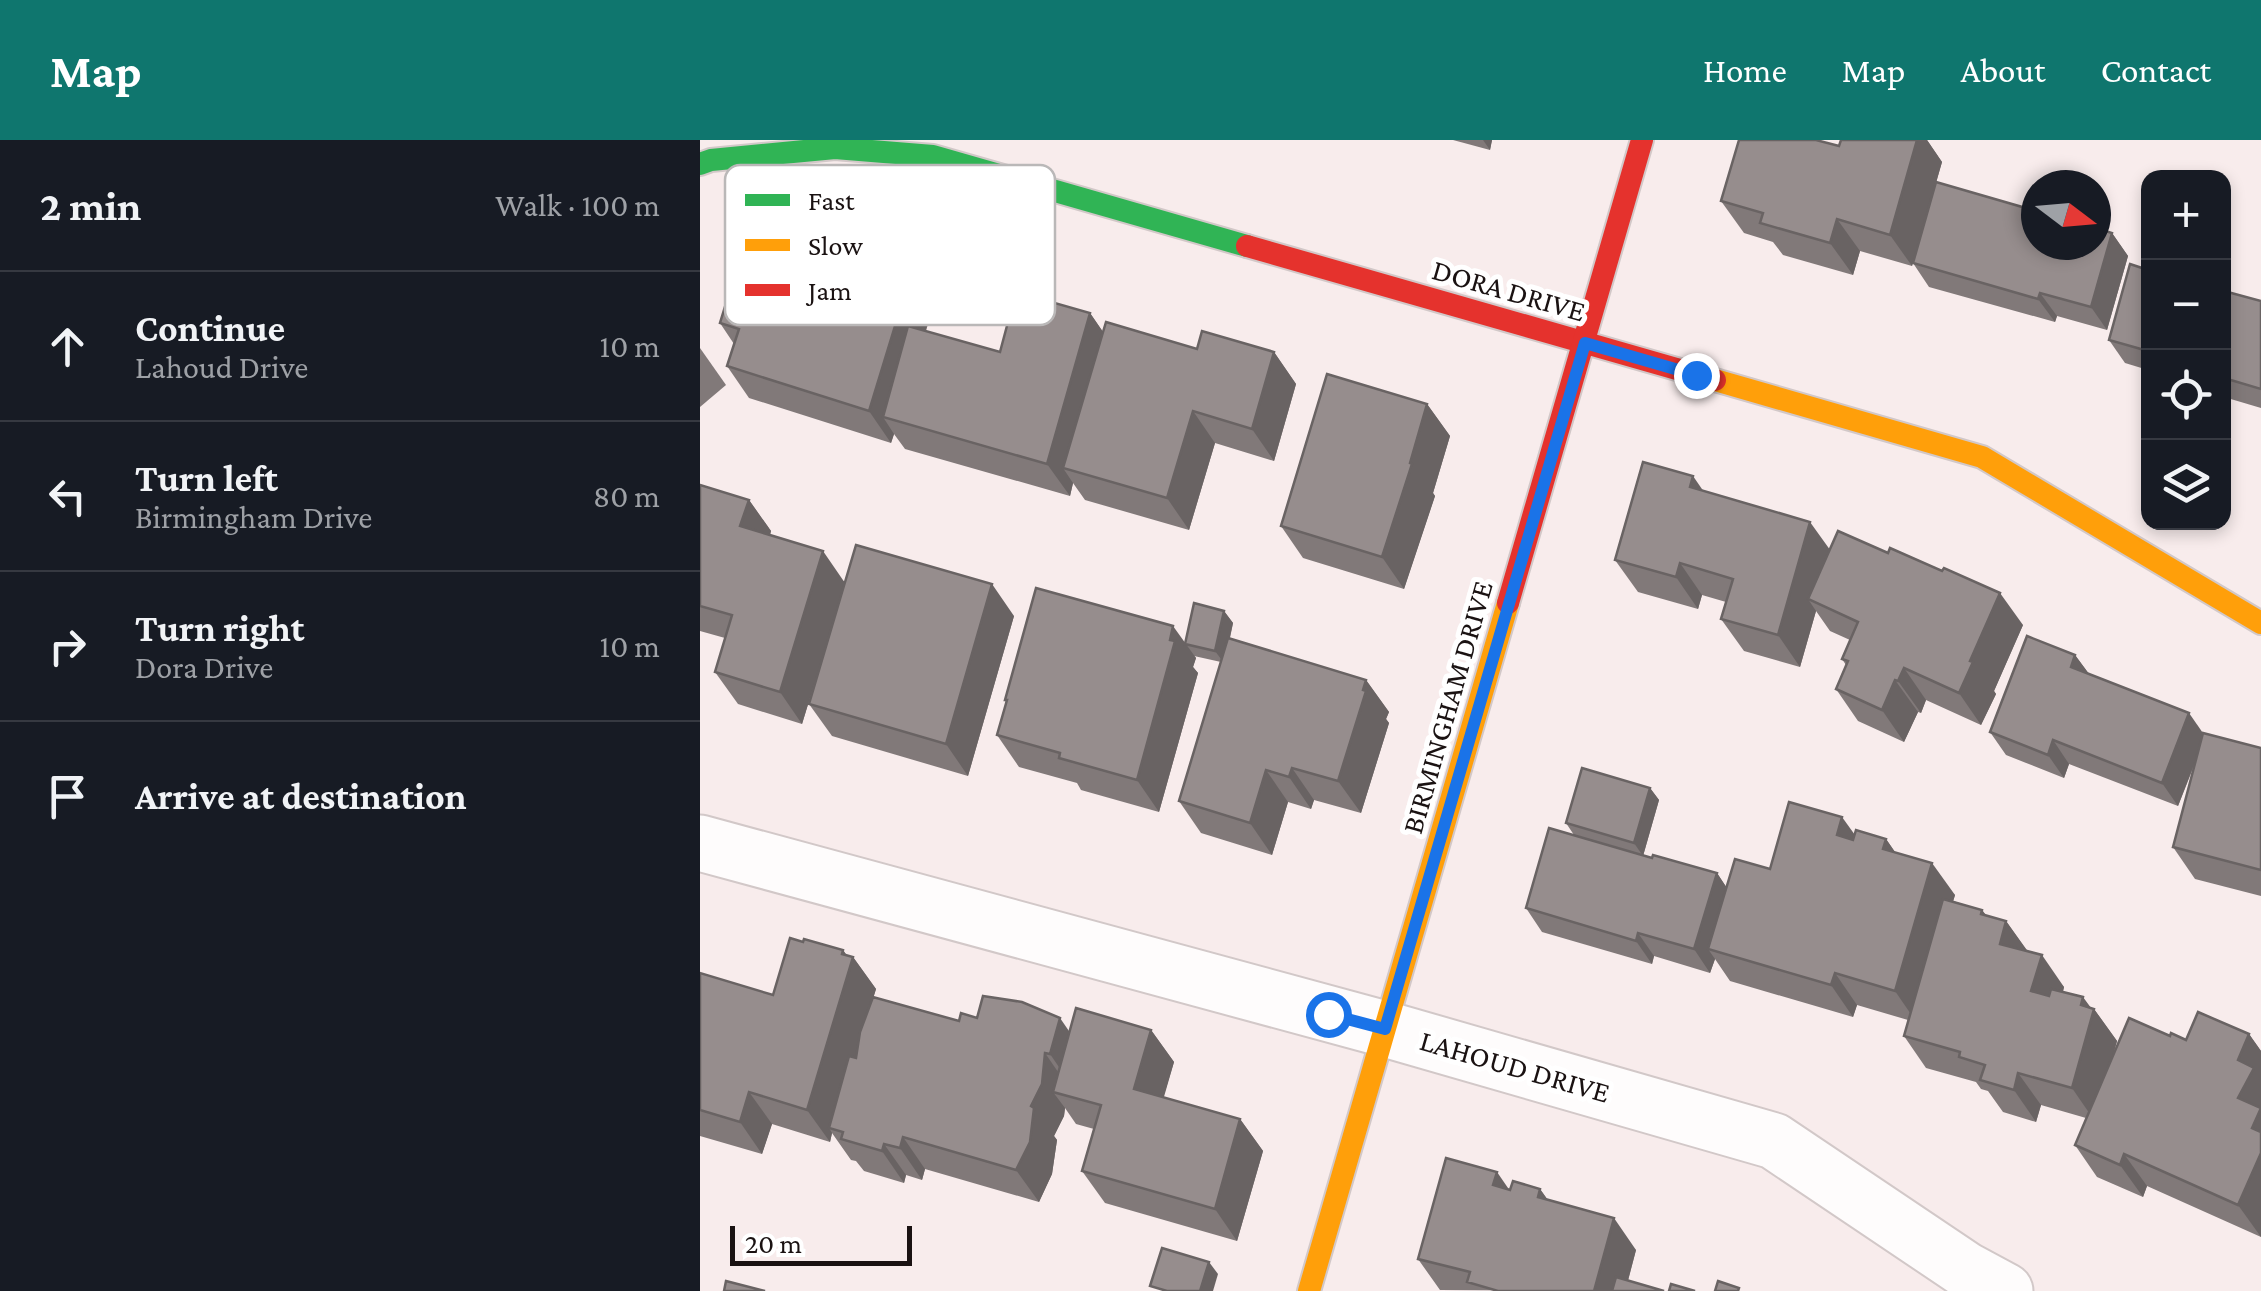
<!DOCTYPE html>
<html lang="en">
<head>
<meta charset="utf-8">
<style>
  body { margin:0; font-family:"Crimson Pro",serif; background:#20242c; color:#f1f3f6 }
  .controls { position:absolute; right:30px; top:30px; display:grid; overflow:hidden; border-radius:20px; box-shadow:0 5px 15px #0003 }
  .controls button { width:90px; height:90px; display:grid; place-items:center; padding:0; border:0; border-bottom:2px solid #363941; background:#171b24; color:#f1f3f6; font:50px sans-serif }
  .compass { position:absolute; left:1321px; top:30px; width:90px; height:90px; border-radius:50%; background:#171b24; box-shadow:0 5px 15px #0003; rotate:106deg }
  .scale { position:absolute; left:30px; bottom:25px; width:182px; box-sizing:border-box; padding-left:10px; border:5px solid #1a1212; border-top:0; font-size:28px; line-height:35px; white-space:nowrap; color:#1a1212; -webkit-text-stroke:8px #fff; paint-order:stroke }
  .stop { position:absolute; width:30px; height:30px; margin:-22px; border:8px solid #1a73e8; border-radius:50%; background:#fff }
  .stop.end { background:#1a73e8; border-color:#fff; box-shadow:0 2px 10px #0008 }
  .list { margin:0; padding:0; list-style:none }
  h2 { display:flex; justify-content:space-between; align-items:center; height:130px; margin:0; padding:0 40px; font-size:42px }
  h2 small { font-size:32px; font-weight:400; color:#9ea1a6 }
  .list li { display:grid; grid-template-columns:65px 1fr auto; gap:30px; align-items:center; box-sizing:border-box; height:150px; padding:0 40px; border-top:2px solid #363941 }
  .list b { display:block; font-size:38px; white-space:nowrap }
  .list p { margin:0; font-size:32px; white-space:nowrap; color:#9ea1a6 }
  .list em { font-size:32px; font-style:normal; color:#9ea1a6 }
  .icon { flex:none; width:55px; height:55px; fill:none; stroke:currentColor; stroke-width:2; stroke-linecap:round; stroke-linejoin:round }
  .map { position:relative; flex:none; width:1561px; height:1151px; overflow:hidden }
  header { display:flex; align-items:center; gap:60px; box-sizing:border-box; height:140px; padding:0 50px; background:#0f766e; color:#fff }
  header strong { font-size:48px }
  nav { display:flex; gap:55px; margin-inline-start:auto; font-size:35px }
  main { display:flex }
  aside { flex:1; background:#171b24 }
  .map>svg:first-child { display:block }
  .lines { fill:none; stroke-linecap:round; stroke-linejoin:round }
  .street-casing { stroke:#d2c8c8; stroke-width:59 }
  .fast-casing { stroke:#d2c8c8; stroke-width:26 }
  .slow-casing { stroke:#d2c8c8; stroke-width:26 }
  .jam-casing { stroke:#d2c8c8; stroke-width:26 }
  .street { stroke:#fefcfc; stroke-width:55 }
  .fast { stroke:#30b455; stroke-width:22 }
  .slow { stroke:#ff9f0a; stroke-width:22 }
  .jam { stroke:#e5322d; stroke-width:22 }
  .wall { fill:#817979 }
  .shaded-wall { fill:#696363 }
  .building { fill:#968d8d; stroke:#696363; stroke-width:2.5 }
  .route { stroke:#1a73e8; stroke-width:12 }
  .labels { text-anchor:middle; dominant-baseline:central; stroke-width:10; stroke-linejoin:round; paint-order:stroke }
  .street-label { font-size:30px; fill:#1a1212; stroke:#fff }
  .key { fill:#fff; stroke:#bab8b8; stroke-width:2.5 }
  .key-label { font-size:28px; fill:#1a1212 }
</style>
</head>
<body>
<header>
<strong>Map</strong>
<nav><a>Home</a><a>Map</a><a>About</a><a>Contact</a></nav>
</header>
<main>
<aside>
<h2>2 min<small>Walk · 100 m</small></h2>
<ul class="list">
<li><svg class="icon" aria-label="ahead" viewBox="0 0 24 24"><path d="M12 20V5M6 11l6-6 6 6"/></svg><div><b>Continue</b><p>Lahoud Drive</p></div><em>10 m</em></li>
<li><svg class="icon" aria-label="left" viewBox="0 0 24 24"><path d="M17 20v-9H6M10 6l-5 5 5 5"/></svg><div><b>Turn left</b><p>Birmingham Drive</p></div><em>80 m</em></li>
<li><svg class="icon" aria-label="right" viewBox="0 0 24 24"><path d="M7 20v-9h11M14 6l5 5-5 5"/></svg><div><b>Turn right</b><p>Dora Drive</p></div><em>10 m</em></li>
<li><svg class="icon" aria-label="arrive" viewBox="0 0 24 24"><path d="M6 21V4h12l-3 4 3 4H6"/></svg><div><b>Arrive at destination</b></div></li>
</ul>
</aside>
<div class="map">
<svg width="1561" height="1151" viewBox="0 0 1561 1151">
  <rect width="100%" height="100%" fill="#f8ecec"/>
  <g class="lines">
    <defs>
      <polyline id="street" points="0,703 685,889 1074,1001 1266,1130 1305,1151"/>
      <polyline id="fast" points="0,24 11,20 135,8 233,16 547,106"/>
      <g id="slow">
        <polyline points="1015,240 1282,317 1561,483"/>
        <polyline points="609,1151 808,463"/>
      </g>
      <g id="jam">
        <polyline points="547,106 1015,240"/>
        <polyline points="808,463 942,0"/>
      </g>
    </defs>
    <use href="#street" class="street-casing"/>
    <use href="#fast" class="fast-casing"/>
    <use href="#slow" class="slow-casing"/>
    <use href="#jam" class="jam-casing"/>
    <use href="#street" class="street"/>
    <use href="#fast" class="fast"/>
    <use href="#slow" class="slow"/>
    <use href="#jam" class="jam"/>
  </g>
  <g class="wall">
    <polygon points="753,0 792,0 790,10"/>
    <polygon points="1141,0 1227,0 1242,22 1212,126 1160,111 1153,135 1083,115 1073,102 1044,93 1021,61 1139,6"/>
    <polygon points="1412,93 1428,116 1407,190 1357,176 1355,182 1229,147 1213,123"/>
    <polygon points="136,118 239,146 226,191 300,212 390,173 403,192 497,209 574,212 596,244 574,321 515,303 489,390 385,360 373,343 370,356 205,309 194,294 191,303 49,258 27,226 34,204 20,183 53,140"/>
    <polygon points="1448,130 1448,230 1425,223 1409,200"/>
    <polygon points="1524,151 1561,161 1561,268 1524,257"/>
    <polygon points="0,208 26,245 0,267"/>
    <polygon points="727,264 750,296 733,353 735,356 704,449 603,418 581,386"/>
    <polygon points="0,345 49,360 71,391 70,395 145,442 314,476 268,636 132,596 109,564 137,470 102,584 38,564 15,532 25,498 0,491"/>
    <polygon points="1004,351 1130,410 1323,485 1294,551 1296,554 1281,585 1226,560 1221,573 1218,572 1204,602 1158,581 1136,549 1146,525 1142,519 1150,500 1130,491 1116,471 1100,527 1044,511 1021,479 1026,462 1002,455 998,469 938,452 915,420"/>
    <polygon points="524,471 533,483 530,498 666,540 689,572 686,579 689,583 661,673 614,660 611,669 588,662 572,715 501,693 479,661 521,522 494,516 496,518 493,527 498,533 459,672 381,650 377,643 319,627 297,595 306,562 305,560 485,503"/>
    <polygon points="1375,515 1389,534 1503,593 1561,608 1561,756 1495,739 1473,707 1496,621 1478,666 1369,624 1364,638 1306,615 1290,592"/>
    <polygon points="950,648 959,660 943,716 1017,733 1026,747 1154,694 1186,699 1195,712 1255,755 1253,761 1282,770 1286,775 1306,781 1327,811 1364,847 1363,852 1394,869 1417,901 1413,916 1470,896 1486,900 1549,894 1561,911 1561,1097 1447,1046 1443,1057 1397,1037 1375,1005 1386,978 1341,965 1336,982 1303,972 1288,951 1281,949 1276,942 1226,928 1204,896 1208,880 1157,865 1153,877 1030,841 1015,819 1010,833 954,816 952,824 842,792 826,768 874,695 866,683"/>
    <polygon points="103,802 143,810 147,816 153,817 176,849 173,858 259,881 277,878 370,893 451,890 474,922 463,958 540,979 563,1011 537,1101 405,1063 382,1031 394,989 376,984 365,968 364,976 354,996 357,1000 352,1034 339,1062 225,1029 222,1040 206,1035 204,1043 164,1031 156,1021 151,1020 132,993 130,1002 72,984 62,1014 0,996 0,833 73,855"/>
    <polygon points="840,1049 848,1060 936,1110 928,1141 964,1151 740,1150 718,1119 809,1050"/>
  </g>
  <g class="shaded-wall">
    <polygon points="783,0 792,0 790,10"/>
    <polygon points="1217,0 1227,0 1242,22 1212,126 1190,95"/>
    <polygon points="1137,79 1160,111 1153,135 1130,103"/>
    <polygon points="1412,93 1428,116 1407,190 1391,167"/>
    <polygon points="217,114 239,146 198,282 183,277 194,294 191,303 169,271"/>
    <polygon points="1340,153 1357,176 1355,182 1338,159"/>
    <polygon points="390,173 412,205 363,328 373,343 370,356 347,324"/>
    <polygon points="574,212 596,244 574,321 552,289"/>
    <polygon points="727,264 750,296 733,353 735,356 704,449 682,417"/>
    <polygon points="493,271 515,303 489,390 467,358"/>
    <polygon points="993,336 1015,368 990,347"/>
    <polygon points="49,360 71,391 63,418 40,386"/>
    <polygon points="1110,382 1133,414 1108,459 1116,471 1100,527 1078,495"/>
    <polygon points="123,411 145,443 102,584 80,552"/>
    <polygon points="980,423 1002,455 998,469 976,437"/>
    <polygon points="292,444 314,476 268,636 246,604"/>
    <polygon points="1300,453 1323,485 1294,551 1296,554 1281,585 1259,553 1270,521"/>
    <polygon points="524,471 533,483 524,523 515,511"/>
    <polygon points="473,486 496,518 493,527 498,533 459,672 437,640"/>
    <polygon points="1375,515 1392,538 1371,527"/>
    <polygon points="1204,528 1226,560 1221,573 1198,541"/>
    <polygon points="666,540 689,572 686,579 689,583 661,673 638,641"/>
    <polygon points="1195,540 1218,572 1204,602 1182,570"/>
    <polygon points="1489,573 1505,596 1478,666 1462,643"/>
    <polygon points="1353,600 1369,624 1364,638 1348,615"/>
    <polygon points="592,628 614,660 611,669 589,637"/>
    <polygon points="566,630 588,662 572,715 550,683"/>
    <polygon points="950,648 959,660 943,716 934,703"/>
    <polygon points="1142,677 1165,709 1137,695"/>
    <polygon points="1186,699 1208,731 1183,709"/>
    <polygon points="1232,723 1255,755 1217,883 1195,851"/>
    <polygon points="1017,733 1033,757 1008,809 1015,819 1010,833 994,809"/>
    <polygon points="1282,770 1301,797 1306,781 1329,813 1300,804 1281,774"/>
    <polygon points="938,793 954,816 952,824 936,801"/>
    <polygon points="143,810 152,823 153,817 176,849 134,989 129,988 132,993 130,1002 107,970"/>
    <polygon points="1342,815 1364,847 1354,883 1331,851"/>
    <polygon points="1135,833 1157,865 1153,877 1131,845"/>
    <polygon points="1383,857 1394,872 1394,869 1417,901 1394,980 1372,948 1381,865"/>
    <polygon points="360,878 382,910 372,946 350,914"/>
    <polygon points="451,890 474,922 457,981 434,949"/>
    <polygon points="1549,894 1561,911 1561,1001 1552,988 1538,958 1538,920"/>
    <polygon points="345,913 367,945 353,952 365,968 364,976 354,996 357,1000 352,1034 339,1062 316,1030"/>
    <polygon points="1318,933 1341,965 1336,982 1314,950"/>
    <polygon points="49,952 72,984 62,1014 40,982"/>
    <polygon points="540,979 563,1011 537,1101 515,1069"/>
    <polygon points="203,997 225,1029 222,1040 200,1008"/>
    <polygon points="184,1004 206,1035 204,1043 182,1011"/>
    <polygon points="1561,1013 1561,1097 1538,1065"/>
    <polygon points="1424,1014 1447,1046 1443,1057 1420,1025"/>
    <polygon points="797,1032 819,1064 793,1045"/>
    <polygon points="840,1049 862,1081 838,1057"/>
    <polygon points="914,1078 936,1110 925,1151 894,1151"/>
    <polygon points="509,1122 518,1134 513,1151 500,1151"/>
  </g>
  <g class="building">
    <polygon points="1039,0 1116,0 1139,6 1141,0 1217,0 1190,95 1137,79 1130,103 1060,83 1063,73 1021,61"/>
    <polygon points="1236,42 1336,71 1336,105 1396,105 1396,88 1412,93 1391,167 1340,153 1338,159 1213,123"/>
    <polygon points="67,96 136,118 142,96 170,105 172,100 217,114 169,271 27,226 39,189 20,183 35,134 53,140"/>
    <polygon points="1430,124 1448,130 1448,211 1409,200"/>
    <polygon points="1524,151 1561,161 1561,249 1524,238"/>
    <polygon points="316,152 390,173 347,324 183,277 208,186 300,212"/>
    <polygon points="406,182 497,209 502,191 574,212 552,289 493,271 467,358 363,328"/>
    <polygon points="627,234 727,264 710,323 712,324 682,417 581,386"/>
    <polygon points="943,322 993,336 990,347 1110,382 1078,495 1021,479 1033,439 980,423 976,437 915,420"/>
    <polygon points="0,345 49,360 40,386 123,411 80,552 15,532 32,475 0,466"/>
    <polygon points="1138,391 1188,413 1190,408 1242,431 1244,428 1300,453 1270,521 1273,522 1259,553 1204,528 1198,541 1195,540 1182,570 1136,549 1148,521 1142,519 1158,482 1108,459"/>
    <polygon points="156,405 292,444 246,604 109,564"/>
    <polygon points="336,448 473,486 470,500 475,501 437,640 359,618 360,613 297,595 307,560 305,560"/>
    <polygon points="494,463 524,471 515,511 485,504"/>
    <polygon points="1327,496 1375,515 1371,527 1489,573 1462,643 1353,600 1348,615 1290,592"/>
    <polygon points="528,498 666,540 663,550 666,551 638,641 592,628 589,637 566,630 550,683 479,661"/>
    <polygon points="1503,593 1561,608 1561,730 1473,707"/>
    <polygon points="882,628 950,648 934,703 866,683"/>
    <polygon points="1089,662 1142,677 1137,695 1153,700 1156,690 1186,699 1183,709 1232,723 1195,851 1135,833 1131,845 1008,809 1035,719 1070,729"/>
    <polygon points="849,688 952,718 953,715 1017,733 994,809 938,793 936,801 826,768"/>
    <polygon points="1243,759 1282,770 1281,774 1306,781 1300,804 1342,815 1331,851 1349,856 1351,849 1383,857 1381,865 1394,869 1372,948 1318,933 1314,950 1280,940 1285,925 1259,917 1260,912 1204,896"/>
    <polygon points="90,798 103,802 104,799 143,810 142,814 153,817 107,970 49,952 40,982 0,970 0,833 73,855"/>
    <polygon points="283,856 322,862 360,878 350,914 345,913 342,944 331,966 334,968 330,1002 316,1030 203,997 200,1008 184,1004 182,1011 141,999 143,992 129,988 149,916 156,918 160,892 173,857 259,881 261,873 277,878"/>
    <polygon points="376,868 451,890 434,949 540,979 515,1069 382,1031 401,965 353,952"/>
    <polygon points="1498,872 1549,894 1538,920 1554,928 1538,958 1561,968 1552,988 1561,992 1561,1013 1538,1065 1424,1014 1420,1025 1375,1005 1429,878 1470,896 1471,893 1486,900"/>
    <polygon points="746,1018 797,1032 793,1045 810,1050 813,1041 840,1049 838,1057 914,1078 894,1151 798,1151 767,1142 770,1132 718,1119"/>
    <polygon points="462,1108 509,1122 500,1151 467,1151 450,1146"/>
    <polygon points="916,1137 964,1151 912,1151"/>
    <polygon points="26,1141 65,1151 24,1151"/>
    <polygon points="1018,1141 1039,1148 1038,1151 1015,1151"/>
    <polygon points="971,1144 995,1151 969,1151"/>
  </g>
  <g class="lines">
    <polyline class="route" points="628,874 685,889 885,203 996,235"/>
  </g>
  <g class="labels">
    <g class="street-label">
      <text transform="translate(809 150) rotate(16)">DORA DRIVE</text>
      <text transform="translate(747 567) rotate(-74)">BIRMINGHAM DRIVE</text>
      <text transform="translate(815 926) rotate(16)">LAHOUD DRIVE</text>
    </g>
  </g>
  <rect x="25" y="25" width="330" height="160" rx="15" class="key"/>
  <rect x="45" y="54" width="45" height="12" fill="#30b455"/>
  <rect x="45" y="99" width="45" height="12" fill="#ff9f0a"/>
  <rect x="45" y="144" width="45" height="12" fill="#e5322d"/>
  <g class="key-label">
    <text x="108" y="70">Fast</text>
    <text x="108" y="115">Slow</text>
    <text x="108" y="160">Jam</text>
  </g>
</svg>
<div class="controls">
<button>+</button>
<button>−</button>
<button><svg class="icon" aria-label="locate" viewBox="0 0 24 24"><circle cx="12" cy="12" r="6"/><path d="M12 2v4M12 18v4M2 12h4M18 12h4"/></svg></button>
<button><svg class="icon" aria-label="layers" viewBox="0 0 24 24"><path d="M12 4l9 5-9 5-9-5zM3 14l9 5 9-5"/></svg></button>
</div>
<svg class="compass" viewBox="-18 -18 36 36"><path d="M0-13l5 13h-10z" fill="#e53935"/><path d="M0 13l5-13h-10z" fill="#9ea1a6"/></svg>
<div class="scale">20 m</div>
<div class="stop" style="left:628px;top:874px"></div>
<div class="stop end" style="left:996px;top:235px"></div>
</div>
</main>
</body>
</html>
